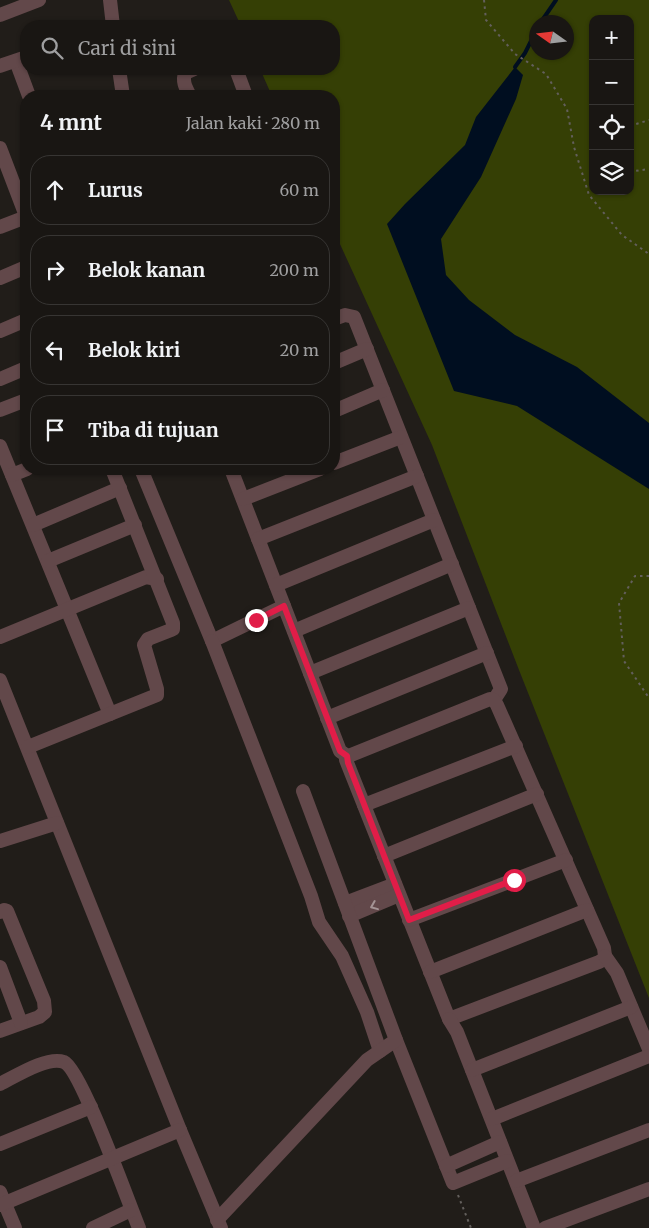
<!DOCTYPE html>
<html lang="id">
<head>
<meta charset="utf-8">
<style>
  body { margin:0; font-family:Merriweather,serif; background:#262321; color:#f1f3f6 }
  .controls { position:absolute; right:15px; top:15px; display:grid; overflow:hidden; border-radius:10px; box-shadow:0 1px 4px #0004 }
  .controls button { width:45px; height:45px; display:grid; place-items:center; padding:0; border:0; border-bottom:1px solid #373533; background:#191613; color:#f1f3f6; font:25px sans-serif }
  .compass { position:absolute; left:529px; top:15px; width:45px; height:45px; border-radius:50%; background:#191613; box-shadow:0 1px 4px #0004; rotate:284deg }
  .stop { position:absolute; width:15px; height:15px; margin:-11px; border:4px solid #e11d48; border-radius:50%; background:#fff }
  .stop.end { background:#e11d48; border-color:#fff; box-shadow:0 1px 5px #0008 }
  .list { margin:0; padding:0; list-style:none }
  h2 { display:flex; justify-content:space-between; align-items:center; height:65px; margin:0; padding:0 20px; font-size:21px }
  h2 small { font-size:16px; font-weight:400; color:#9f9fa0 }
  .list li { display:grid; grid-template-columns:32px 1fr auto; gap:15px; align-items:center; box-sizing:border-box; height:70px; margin:0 10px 10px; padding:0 10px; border:1px solid #373533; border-radius:20px }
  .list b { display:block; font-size:19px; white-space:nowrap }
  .list em { font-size:16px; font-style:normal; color:#9f9fa0 }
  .icon { flex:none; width:28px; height:28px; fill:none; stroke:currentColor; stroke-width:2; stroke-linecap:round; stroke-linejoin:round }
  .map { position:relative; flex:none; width:649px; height:1228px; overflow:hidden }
  .search { position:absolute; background:#191613; box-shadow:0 1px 4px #0004; left:20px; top:20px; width:320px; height:55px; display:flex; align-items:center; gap:12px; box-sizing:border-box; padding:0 18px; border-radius:20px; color:#9f9fa0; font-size:19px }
  .panel { position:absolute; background:#191613; box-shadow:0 1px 4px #0004; left:20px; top:90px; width:320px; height:385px; border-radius:20px }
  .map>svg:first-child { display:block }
  .green { fill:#353f05; fill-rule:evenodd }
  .water { fill:#000e20 }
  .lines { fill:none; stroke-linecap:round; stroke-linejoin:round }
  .stream { stroke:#000e20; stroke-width:4 }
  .path { stroke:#635f5c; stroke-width:2; stroke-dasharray:2.5 4; stroke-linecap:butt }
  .minor { stroke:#62484a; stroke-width:14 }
  .oneway { stroke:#a49495 }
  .route { stroke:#e11d48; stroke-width:6 }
</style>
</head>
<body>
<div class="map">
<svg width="649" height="1228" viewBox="0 0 649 1228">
  <rect width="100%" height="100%" fill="#211d19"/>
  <path class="green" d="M 229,0 L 649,0 L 649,998 L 519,670 L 432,445 L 334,231 L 334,96 L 272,96 L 260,69 L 334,69 L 334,26 L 241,26 ZM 593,19 L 630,19 L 630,191 L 593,191 ZM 536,22 L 566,22 L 566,52 L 536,52 Z"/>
  <polygon class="water" points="515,67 523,75 516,99 481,177 441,239 446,275 469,300 515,335 577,367 649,423 649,489 517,406 454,391 387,224 405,204 465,145 476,117"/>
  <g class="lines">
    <g class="stream">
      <polyline points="541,22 556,0"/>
      <polyline points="515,67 525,53 536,31"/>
    </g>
    <g class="path">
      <polyline points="484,0 486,20 515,54 546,74 567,109 574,147 589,195 622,235 649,254"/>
      <polyline points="630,126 649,120"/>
      <polyline points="630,169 635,171 649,169"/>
      <polyline points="649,576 635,576 619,603 624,661 649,698"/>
      <polyline points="458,1195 471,1228"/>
    </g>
    <g class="minor">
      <polyline points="110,0 113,26"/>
      <polyline points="0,15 39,0"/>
      <polyline points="16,61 29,96"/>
      <polyline points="0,66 26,57"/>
      <polyline points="119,69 123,96"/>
      <polyline points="236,69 246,96"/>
      <path d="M 190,96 C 186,88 182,82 185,73 L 194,69"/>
      <polyline points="0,148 26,216"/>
      <polyline points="0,227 26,217"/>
      <polyline points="0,278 26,267"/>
      <polyline points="334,319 345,315 354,317 501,689 494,700"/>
      <polyline points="0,331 26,320"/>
      <polyline points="334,363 367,349"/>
      <polyline points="0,379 26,368"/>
      <polyline points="0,410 26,400"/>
      <polyline points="334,411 383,390"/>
      <polyline points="0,446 110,714"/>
      <polyline points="334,463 401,437"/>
      <polyline points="141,469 212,641 284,606 231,469"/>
      <polyline points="12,475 27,469"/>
      <polyline points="243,499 320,469"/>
      <polyline points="33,525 120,488"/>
      <polyline points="258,539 417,476"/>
      <polyline points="48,561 135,525"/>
      <polyline points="276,585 434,520"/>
      <polyline points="284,606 340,751 347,756"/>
      <polyline points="294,631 452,564"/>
      <polyline points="0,637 146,577 157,579"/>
      <polyline points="212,641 311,896 319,922 342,956 367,1012 380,1051"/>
      <polyline points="310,673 469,608"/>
      <polyline points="0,680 180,1130 221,1228"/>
      <polygon points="490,699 494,700 497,705 604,948 605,956 604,959 599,962 449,1019 346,760 347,756 351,755"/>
      <polyline points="327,718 487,653"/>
      <polyline points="28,747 157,695 157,689 144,645 148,639 171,630 173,629 173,623 112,469"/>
      <polyline points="364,805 516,746"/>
      <polyline points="0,841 57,823"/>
      <polyline points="384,856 537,794"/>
      <polyline points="345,903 395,884"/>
      <polyline points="0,912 4,910 7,911 44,1001 45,1012 39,1017 0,1031"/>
      <polyline points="349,916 399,895"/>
      <polyline points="409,920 566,860"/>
      <polyline points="605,956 617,973 649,1049"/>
      <polyline points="0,967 21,1023"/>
      <polyline points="430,972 587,910"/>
      <polyline points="449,1019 457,1032 534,1228"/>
      <polyline points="396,1040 453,1183 507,1161"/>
      <polyline points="472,1070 631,1007"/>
      <path d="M 0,1084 C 16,1076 47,1056 64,1062 C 81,1069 129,1204 139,1228"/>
      <polyline points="492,1119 649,1056"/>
      <polyline points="0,1144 91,1107"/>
      <polyline points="446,1166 500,1142"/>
      <polyline points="516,1181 649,1130"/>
      <polyline points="0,1192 15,1228"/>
      <polyline points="0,1205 180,1130"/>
      <polyline points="217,1220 367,1060 396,1040 303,791"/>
      <polyline points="93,1228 131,1210"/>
      <polyline points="545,1228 649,1189"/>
    </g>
  </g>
  <defs><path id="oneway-chevron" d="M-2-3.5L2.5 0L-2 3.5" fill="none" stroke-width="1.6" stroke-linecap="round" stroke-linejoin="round" transform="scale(1.25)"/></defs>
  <use class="oneway" href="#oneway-chevron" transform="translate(374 906) rotate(158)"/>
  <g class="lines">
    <polyline class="route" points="256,620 284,606 340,751 347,756 348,763 409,920 514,880"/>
  </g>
</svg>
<div class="controls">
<button>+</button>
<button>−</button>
<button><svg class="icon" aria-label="locate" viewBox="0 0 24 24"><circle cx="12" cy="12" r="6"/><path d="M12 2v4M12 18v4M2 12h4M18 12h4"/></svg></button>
<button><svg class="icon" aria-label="layers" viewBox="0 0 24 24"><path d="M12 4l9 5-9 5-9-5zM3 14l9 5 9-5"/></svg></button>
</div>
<svg class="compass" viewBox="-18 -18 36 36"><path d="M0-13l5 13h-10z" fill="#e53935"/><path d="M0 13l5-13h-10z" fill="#9f9fa0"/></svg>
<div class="stop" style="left:514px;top:880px"></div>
<div class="stop end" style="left:256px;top:620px"></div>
<div class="search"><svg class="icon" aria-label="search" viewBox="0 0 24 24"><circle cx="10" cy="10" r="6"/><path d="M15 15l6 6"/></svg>Cari di sini</div>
<section class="panel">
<h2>4 mnt<small>Jalan kaki · 280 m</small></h2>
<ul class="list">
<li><svg class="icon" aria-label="ahead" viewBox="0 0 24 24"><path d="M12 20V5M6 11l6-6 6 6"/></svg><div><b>Lurus</b></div><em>60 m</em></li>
<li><svg class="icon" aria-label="right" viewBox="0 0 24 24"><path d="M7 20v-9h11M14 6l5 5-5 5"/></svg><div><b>Belok kanan</b></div><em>200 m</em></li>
<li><svg class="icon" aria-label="left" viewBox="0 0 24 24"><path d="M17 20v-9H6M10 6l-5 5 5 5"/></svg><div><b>Belok kiri</b></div><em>20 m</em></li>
<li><svg class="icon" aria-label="arrive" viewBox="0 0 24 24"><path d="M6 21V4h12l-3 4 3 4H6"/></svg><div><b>Tiba di tujuan</b></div></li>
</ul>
</section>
</div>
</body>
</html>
